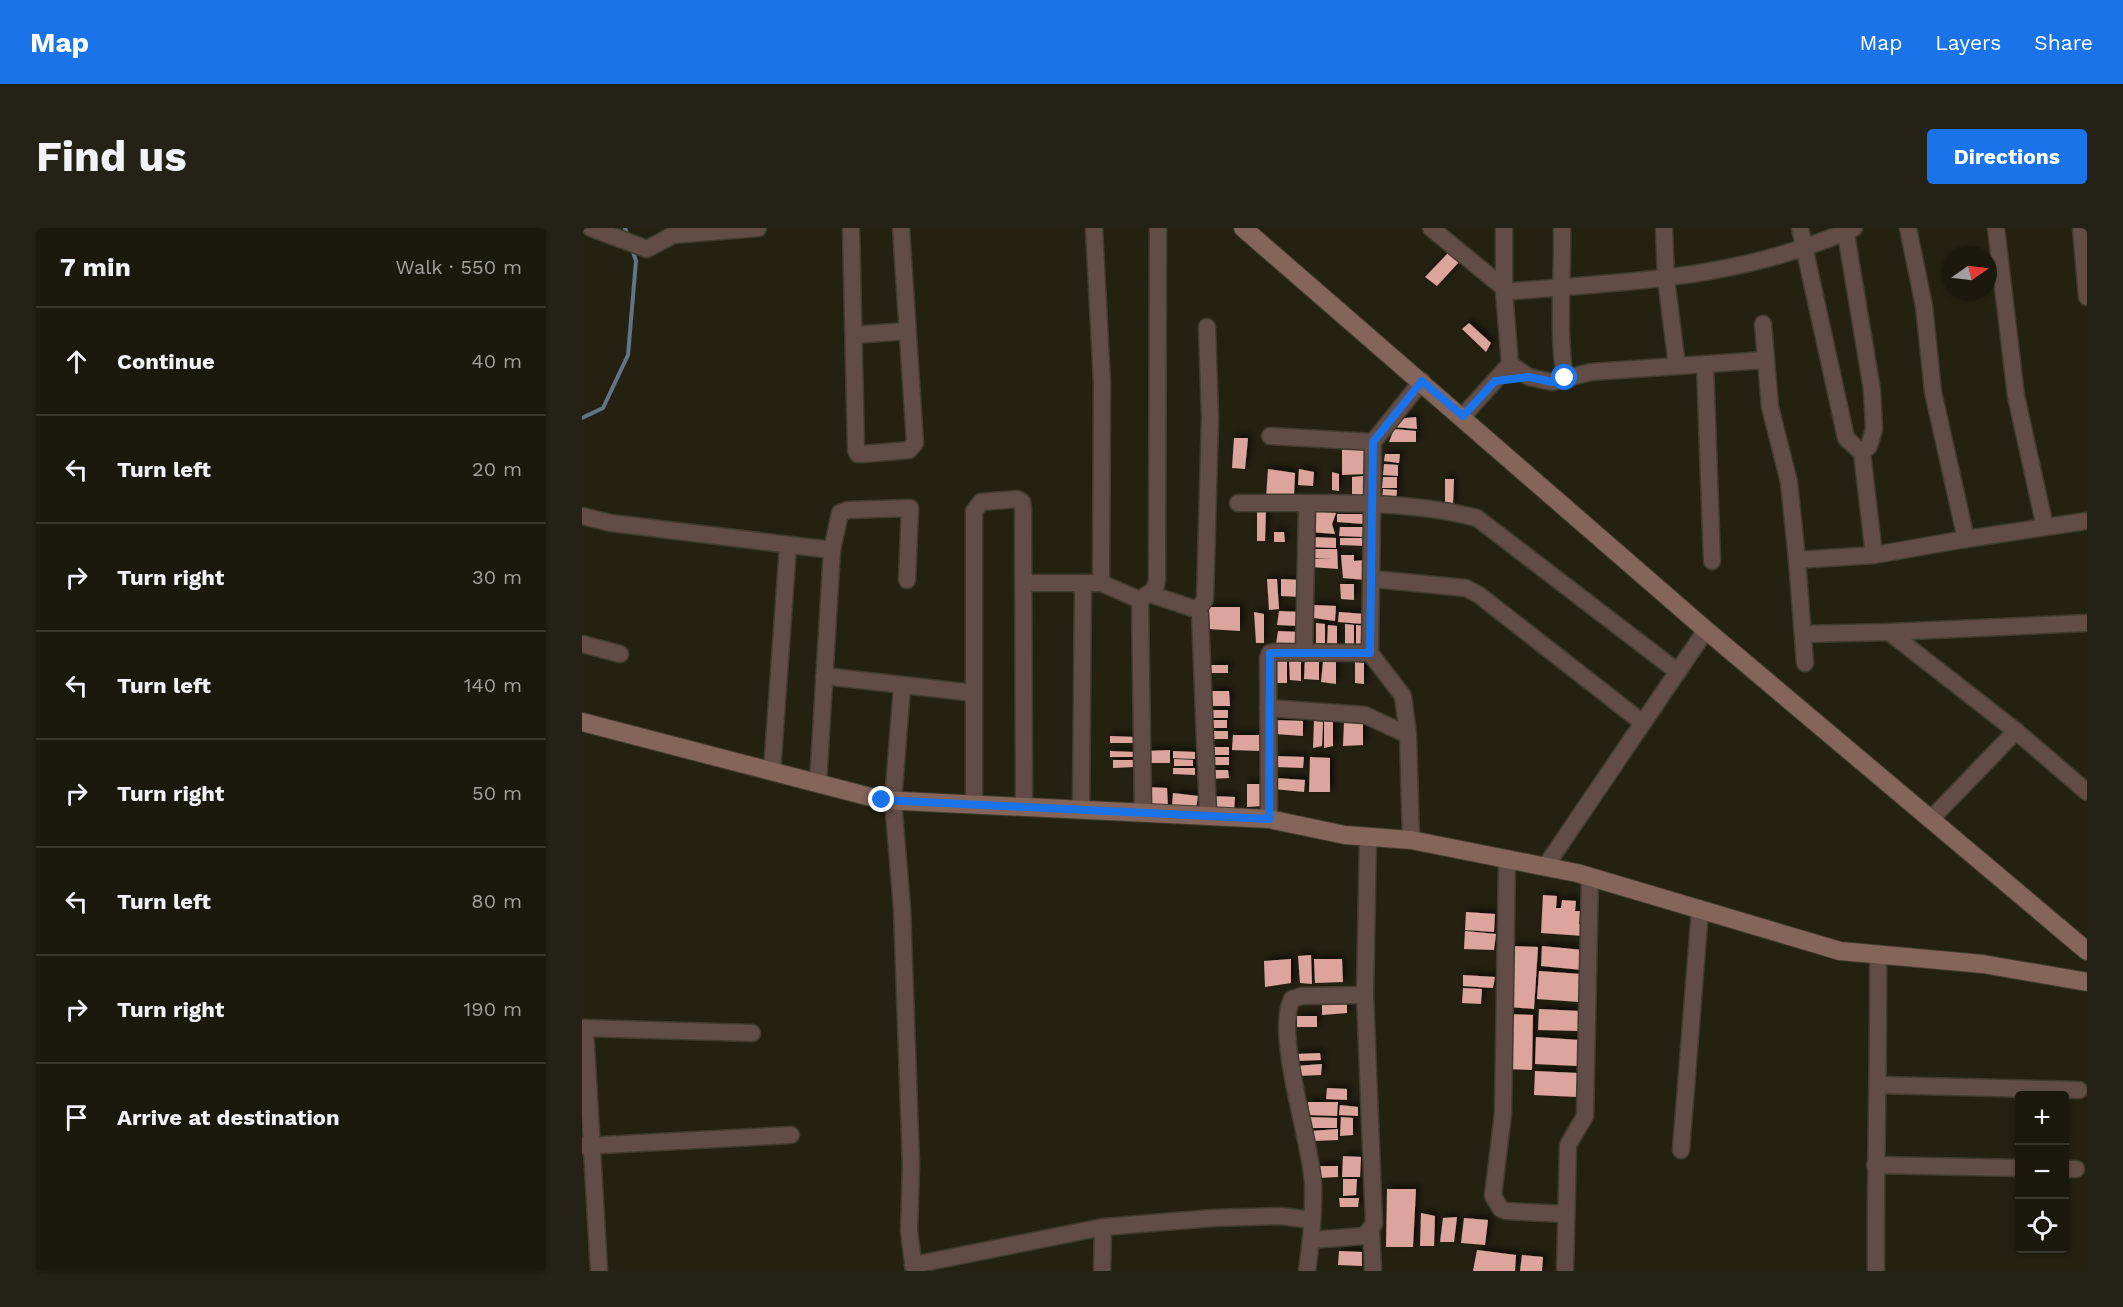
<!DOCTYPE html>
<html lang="en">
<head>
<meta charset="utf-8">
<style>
  body { margin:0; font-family:"Work Sans",sans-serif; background:#242216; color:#f1f3f6 }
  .controls { position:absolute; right:18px; bottom:18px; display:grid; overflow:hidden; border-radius:6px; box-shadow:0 2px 4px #0004 }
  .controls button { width:54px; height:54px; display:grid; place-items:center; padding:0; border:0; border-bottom:2px solid #39382e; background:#1b190d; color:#f1f3f6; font:30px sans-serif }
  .compass { position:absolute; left:1361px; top:18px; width:54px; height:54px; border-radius:50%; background:#1b190d; box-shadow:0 2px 4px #0004; rotate:76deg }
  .stop { position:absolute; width:18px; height:18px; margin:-14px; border:4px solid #1a73e8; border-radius:50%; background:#fff }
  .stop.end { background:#1a73e8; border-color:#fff; box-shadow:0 2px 6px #0008 }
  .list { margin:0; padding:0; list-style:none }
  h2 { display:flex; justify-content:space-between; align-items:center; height:78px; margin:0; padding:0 24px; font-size:26px }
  h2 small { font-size:20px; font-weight:400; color:#a0a09d }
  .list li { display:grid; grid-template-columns:39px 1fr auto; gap:18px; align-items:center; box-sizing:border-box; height:108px; padding:0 24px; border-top:2px solid #39382e }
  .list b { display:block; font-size:22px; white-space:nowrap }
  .list em { font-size:20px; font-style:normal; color:#a0a09d }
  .icon { flex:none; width:33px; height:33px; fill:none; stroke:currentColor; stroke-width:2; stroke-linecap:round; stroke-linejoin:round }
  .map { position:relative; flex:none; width:1505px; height:1043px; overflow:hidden; border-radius:6px }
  header { display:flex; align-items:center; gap:36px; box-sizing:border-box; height:84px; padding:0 30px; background:#1a73e8; color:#fff }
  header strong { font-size:28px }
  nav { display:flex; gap:33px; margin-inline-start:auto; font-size:21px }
  .intro { display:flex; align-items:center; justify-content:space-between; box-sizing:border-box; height:144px; padding:0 36px }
  h1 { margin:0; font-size:42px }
  .button { padding:15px 27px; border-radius:6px; background:#1a73e8; color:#fff; font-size:21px; font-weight:700 }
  main { display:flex; gap:36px; padding:0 36px }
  aside { flex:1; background:#1b190d; border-radius:6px; box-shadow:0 2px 4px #0004 }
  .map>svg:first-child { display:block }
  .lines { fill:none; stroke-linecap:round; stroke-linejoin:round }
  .stream { stroke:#617488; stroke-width:4 }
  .building { fill:#dca49d; filter:url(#shadow) }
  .street-casing { stroke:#3f3c2d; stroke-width:19 }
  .secondary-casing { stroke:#3f3c2d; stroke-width:20 }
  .street { stroke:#614c46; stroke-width:16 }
  .secondary { stroke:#85645a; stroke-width:18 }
  .route { stroke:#1a73e8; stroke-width:8 }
</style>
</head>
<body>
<header>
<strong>Map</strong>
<nav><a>Map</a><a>Layers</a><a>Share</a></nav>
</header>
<div class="intro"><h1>Find us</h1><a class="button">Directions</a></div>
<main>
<aside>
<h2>7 min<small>Walk · 550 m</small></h2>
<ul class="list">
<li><svg class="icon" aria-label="ahead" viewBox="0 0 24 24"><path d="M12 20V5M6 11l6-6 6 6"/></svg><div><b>Continue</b></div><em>40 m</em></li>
<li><svg class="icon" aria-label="left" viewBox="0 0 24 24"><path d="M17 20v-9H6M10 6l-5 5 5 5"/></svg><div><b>Turn left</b></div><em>20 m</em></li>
<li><svg class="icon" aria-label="right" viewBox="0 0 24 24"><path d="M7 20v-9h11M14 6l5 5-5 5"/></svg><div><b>Turn right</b></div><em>30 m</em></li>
<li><svg class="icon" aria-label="left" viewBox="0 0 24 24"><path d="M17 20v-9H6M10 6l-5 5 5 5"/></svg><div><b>Turn left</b></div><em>140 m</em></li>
<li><svg class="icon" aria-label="right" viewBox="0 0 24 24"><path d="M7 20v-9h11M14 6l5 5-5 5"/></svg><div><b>Turn right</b></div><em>50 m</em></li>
<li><svg class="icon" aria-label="left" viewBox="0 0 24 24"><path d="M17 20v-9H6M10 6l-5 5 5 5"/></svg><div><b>Turn left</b></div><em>80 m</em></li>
<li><svg class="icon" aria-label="right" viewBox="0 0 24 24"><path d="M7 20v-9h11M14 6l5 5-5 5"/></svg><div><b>Turn right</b></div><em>190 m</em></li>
<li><svg class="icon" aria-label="arrive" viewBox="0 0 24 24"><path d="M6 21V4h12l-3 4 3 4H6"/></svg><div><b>Arrive at destination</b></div></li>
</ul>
</aside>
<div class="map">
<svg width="1505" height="1043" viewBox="0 0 1505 1043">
  <defs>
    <filter id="shadow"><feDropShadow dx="3.5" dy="-3.5" stdDeviation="3" flood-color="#0009"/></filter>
  </defs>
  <rect width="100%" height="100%" fill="#242111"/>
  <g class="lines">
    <g class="stream">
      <polyline points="43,0 46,8"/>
      <polyline points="0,190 21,180 46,127 54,33 50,21"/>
    </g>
  </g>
  <g class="building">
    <polygon points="868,23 877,34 855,58 843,49"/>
    <polygon points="887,95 909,115 904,124 880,101"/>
    <polygon points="834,189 835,201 812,199 815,191"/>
    <polygon points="812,201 834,203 834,214 807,214"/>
    <polygon points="652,210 666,210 663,241 650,240"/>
    <polygon points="760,216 782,216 782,246 760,247"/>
    <polygon points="803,226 818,226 817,235 802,233"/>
    <polygon points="802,236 816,237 816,248 801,247"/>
    <polygon points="686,241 713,245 712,269 684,270"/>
    <polygon points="717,241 732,244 731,258 716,257"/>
    <polygon points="750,244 757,246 757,263 750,262"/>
    <polygon points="782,248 783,271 770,270 770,249"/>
    <polygon points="801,249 815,249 815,260 800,260"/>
    <polygon points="863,251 872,251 871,277 863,277"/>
    <polygon points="801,261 815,262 814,273 800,272"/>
    <polygon points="684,282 683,313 675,313 675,283"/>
    <polygon points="730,283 754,285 750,296 753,306 728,304"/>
    <polygon points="755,286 781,286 782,296 755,294"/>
    <polygon points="758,299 783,299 784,309 757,308"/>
    <polygon points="692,304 702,304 703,314 692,314"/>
    <polygon points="729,309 754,310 754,320 729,319"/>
    <polygon points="758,310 785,310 785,318 758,317"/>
    <polygon points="730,321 755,321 756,341 729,339 729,331 750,331 729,330"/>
    <polygon points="759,327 772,327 772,333 784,332 783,352 761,350"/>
    <polygon points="685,351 695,351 697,381 687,382"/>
    <polygon points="699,351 720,352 719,369 699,368"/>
    <polygon points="758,356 772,356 772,372 759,371"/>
    <polygon points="732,377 754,378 753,393 732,390"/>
    <polygon points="626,379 658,379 658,403 626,401"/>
    <polygon points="697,383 719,384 718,398 695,397"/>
    <polygon points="672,384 682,386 682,415 674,415"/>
    <polygon points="757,384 783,386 782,396 756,394"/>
    <polygon points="734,395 743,396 743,416 734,416"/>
    <polygon points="763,396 772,397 772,418 763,417"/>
    <polygon points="746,397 755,398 755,418 745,418"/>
    <polygon points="774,397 783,398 783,419 774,418"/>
    <polygon points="696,403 718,404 717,418 694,416"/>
    <polygon points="723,430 737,430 737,452 722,451"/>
    <polygon points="707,432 719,433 719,453 708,452"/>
    <polygon points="692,433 705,433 705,455 693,455"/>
    <polygon points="741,434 754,434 754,456 739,454"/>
    <polygon points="773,434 782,435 782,456 773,455"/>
    <rect x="628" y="437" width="18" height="8"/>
    <polygon points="628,463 647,463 648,478 629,478"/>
    <rect x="628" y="482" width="18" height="8"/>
    <polygon points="627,492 645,492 645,500 628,500"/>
    <polygon points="692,492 721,493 721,508 693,506"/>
    <polygon points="732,493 741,494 740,518 731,520"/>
    <polygon points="742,493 751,494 751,518 742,520"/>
    <polygon points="762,494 781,496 781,517 761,518"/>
    <rect x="628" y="503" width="18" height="8"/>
    <polygon points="651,507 678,507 678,523 650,522"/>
    <polygon points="528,508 553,509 552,515 528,515"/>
    <rect x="629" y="519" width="18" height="8"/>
    <polygon points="588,522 588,535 565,535 565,523"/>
    <polygon points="528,523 552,524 552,529 528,529"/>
    <polygon points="591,523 613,524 613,531 591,530"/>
    <polygon points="694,528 722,529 721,540 694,539"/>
    <rect x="629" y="529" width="18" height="8"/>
    <polygon points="728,529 748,530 748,564 727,564"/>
    <polygon points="592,531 611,532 611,538 592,538"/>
    <polygon points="531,532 552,532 552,539 531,540"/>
    <polygon points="591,540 613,540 613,547 591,546"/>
    <polygon points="629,542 646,542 647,550 628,551"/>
    <polygon points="693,550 723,552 722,564 692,561"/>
    <polygon points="665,556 679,556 680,578 665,579"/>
    <polygon points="566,559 585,560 586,581 566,579"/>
    <polygon points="591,565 616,568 614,581 590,578"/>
    <polygon points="630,568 653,569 652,583 630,582"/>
    <polygon points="961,667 975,668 974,680 979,680 980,672 994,673 993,683 998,683 997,696 1002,696 1001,708 959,705"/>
    <polygon points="884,684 913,686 912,704 883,702"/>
    <polygon points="883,703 914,706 912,722 882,721"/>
    <polygon points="929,718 956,719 952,781 927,779"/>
    <polygon points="960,718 1001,722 1000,742 959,738"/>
    <polygon points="729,727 730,756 718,755 716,728"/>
    <polygon points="709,731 709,755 683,759 682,733"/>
    <polygon points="732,731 760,731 761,754 733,755"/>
    <polygon points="957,743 999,746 997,774 955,771"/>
    <polygon points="881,747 913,749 911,760 881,758"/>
    <polygon points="881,760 900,761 899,776 880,775"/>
    <polygon points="765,772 765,785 740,787 740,773"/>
    <polygon points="957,781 997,783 997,803 956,802"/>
    <polygon points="926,786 951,787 950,842 924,841"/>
    <rect x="715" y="788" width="20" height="11"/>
    <polygon points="954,809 997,812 995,838 953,836"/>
    <polygon points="738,825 739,832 715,833 714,826"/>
    <polygon points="740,836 739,847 715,848 714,838"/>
    <polygon points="953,843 996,845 995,869 952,867"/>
    <polygon points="745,860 765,861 765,872 744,871"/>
    <polygon points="726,874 756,874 755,888 727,887"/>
    <polygon points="758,877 776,879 776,888 757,887"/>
    <polygon points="727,889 755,890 755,900 729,900"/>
    <polygon points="759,889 771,890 771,907 758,908"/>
    <polygon points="756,901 756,912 731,913 729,903"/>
    <polygon points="761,928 779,929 778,949 760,949"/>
    <polygon points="735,938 756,938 756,949 735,950"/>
    <polygon points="761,951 775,951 774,967 761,968"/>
    <polygon points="805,961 834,961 831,1019 804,1019"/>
    <polygon points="757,970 777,970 776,979 758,979"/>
    <polygon points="839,985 853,988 852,1018 838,1018"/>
    <polygon points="875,989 872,1014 858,1014 861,990"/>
    <polygon points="882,990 906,992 903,1017 879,1015"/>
    <polygon points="895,1022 934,1027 933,1043 891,1043"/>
    <polygon points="757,1023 780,1024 780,1038 756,1037"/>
    <polygon points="940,1027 961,1029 960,1043 938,1043"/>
  </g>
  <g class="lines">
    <defs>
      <g id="street">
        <polyline points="9,0 65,21 91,7 176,0"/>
        <polyline points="269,0 274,222 276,226 281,226 327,222 333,215 319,0"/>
        <polyline points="512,0 520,155 519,355"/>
        <polyline points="849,0 922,60"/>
        <path d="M 980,0 C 981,50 975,101 983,151"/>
        <polyline points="1082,0 1084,51 1095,138"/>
        <polyline points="1218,0 1264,210 1280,225 1292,327"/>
        <polyline points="1263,0 1290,162 1292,201 1287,218 1280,225"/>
        <polyline points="1414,0 1434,168 1463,299"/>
        <polyline points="1499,0 1505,69"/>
        <path d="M 922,64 C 1046,53 1157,52 1272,0"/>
        <polyline points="1181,96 1188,179 1207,254 1215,332"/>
        <polyline points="272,107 325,103"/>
        <polyline points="928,136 947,149 970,154 1009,144 1183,132"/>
        <polyline points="1123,136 1130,333"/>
        <polyline points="881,188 928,136 922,64 922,0"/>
        <polyline points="688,208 791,214"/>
        <path d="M 656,275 C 734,276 818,270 895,290 L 1096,444"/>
        <polyline points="0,288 29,295 250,322"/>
        <polyline points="1384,311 1505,293"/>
        <polyline points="791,351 884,360 897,367 1061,495"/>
        <polyline points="442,355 519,355 558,372 561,584"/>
        <polyline points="568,366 616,382 618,386 626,587"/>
        <polyline points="558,372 573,361 575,352 576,0"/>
        <polyline points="616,382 623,371 628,190 625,99"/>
        <polyline points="1307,404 1505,395"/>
        <polyline points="1221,406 1307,404 1434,503 1348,592"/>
        <polyline points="0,416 38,426"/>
        <polyline points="722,425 725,276"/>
        <polyline points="788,425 821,468 826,507"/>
        <polyline points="1223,435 1215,332 1292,327 1384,311 1351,164 1342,78 1326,0"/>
        <polyline points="242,448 392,465"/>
        <polyline points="320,459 311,573 320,680 329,937 327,1003 332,1043"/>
        <polyline points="686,480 783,487 826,507 829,612"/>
        <polyline points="1434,503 1505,564"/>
        <polyline points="190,543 206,318"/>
        <polyline points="236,555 250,322 258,285 266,282 328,280 325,352"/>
        <polyline points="392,576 392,283 399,274 435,271 440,274 441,280 442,578"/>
        <polyline points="499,581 501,355"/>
        <polyline points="687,591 686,430 688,425 692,424 788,425 791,214 840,153"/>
        <polyline points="925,632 921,885 911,968 919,981 924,983 984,986"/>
        <polyline points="963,639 1124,402"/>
        <polyline points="0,800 170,805"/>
        <polyline points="3,800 17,1043"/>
        <polyline points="1297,857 1497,862"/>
        <polyline points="1,918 209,907"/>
        <polyline points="1099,922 1118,682"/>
        <polyline points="1293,937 1438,940"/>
        <polyline points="1482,941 1494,941"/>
        <polyline points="789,1002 791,1043"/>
        <polyline points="729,1012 782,1008 792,996 783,767 786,609"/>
        <polyline points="331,1037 521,999 631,990 699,988 729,992"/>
        <polyline points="520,1043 521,999"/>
        <path d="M 725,1043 C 729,1015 732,985 731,956 C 729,912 692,807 710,771 L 720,768 L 783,767"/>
        <polyline points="983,1043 986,917 1003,888 1008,649"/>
        <path d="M 1294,1043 C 1293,937 1297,832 1296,727"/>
      </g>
      <g id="secondary">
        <polyline points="661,0 1124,402 1505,723"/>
        <polyline points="0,494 300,572 687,591 763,607 829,612 995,645 1258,723 1401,736 1505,754"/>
      </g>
    </defs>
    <use href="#street" class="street-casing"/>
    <use href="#secondary" class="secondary-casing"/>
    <use href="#street" class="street"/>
    <use href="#secondary" class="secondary"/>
  </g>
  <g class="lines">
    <polyline class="route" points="300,572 687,591 688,425 788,425 791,214 840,153 881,188 913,153 947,149 970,154 983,150"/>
  </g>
</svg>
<div class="controls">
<button>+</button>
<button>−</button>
<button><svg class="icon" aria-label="locate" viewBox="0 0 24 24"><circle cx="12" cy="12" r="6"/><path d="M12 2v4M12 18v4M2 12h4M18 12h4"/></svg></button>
</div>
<svg class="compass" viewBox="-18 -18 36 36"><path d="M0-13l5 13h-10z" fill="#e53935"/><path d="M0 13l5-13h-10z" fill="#a0a09d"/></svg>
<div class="stop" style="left:983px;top:150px"></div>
<div class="stop end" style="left:300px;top:572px"></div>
</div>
</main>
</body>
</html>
